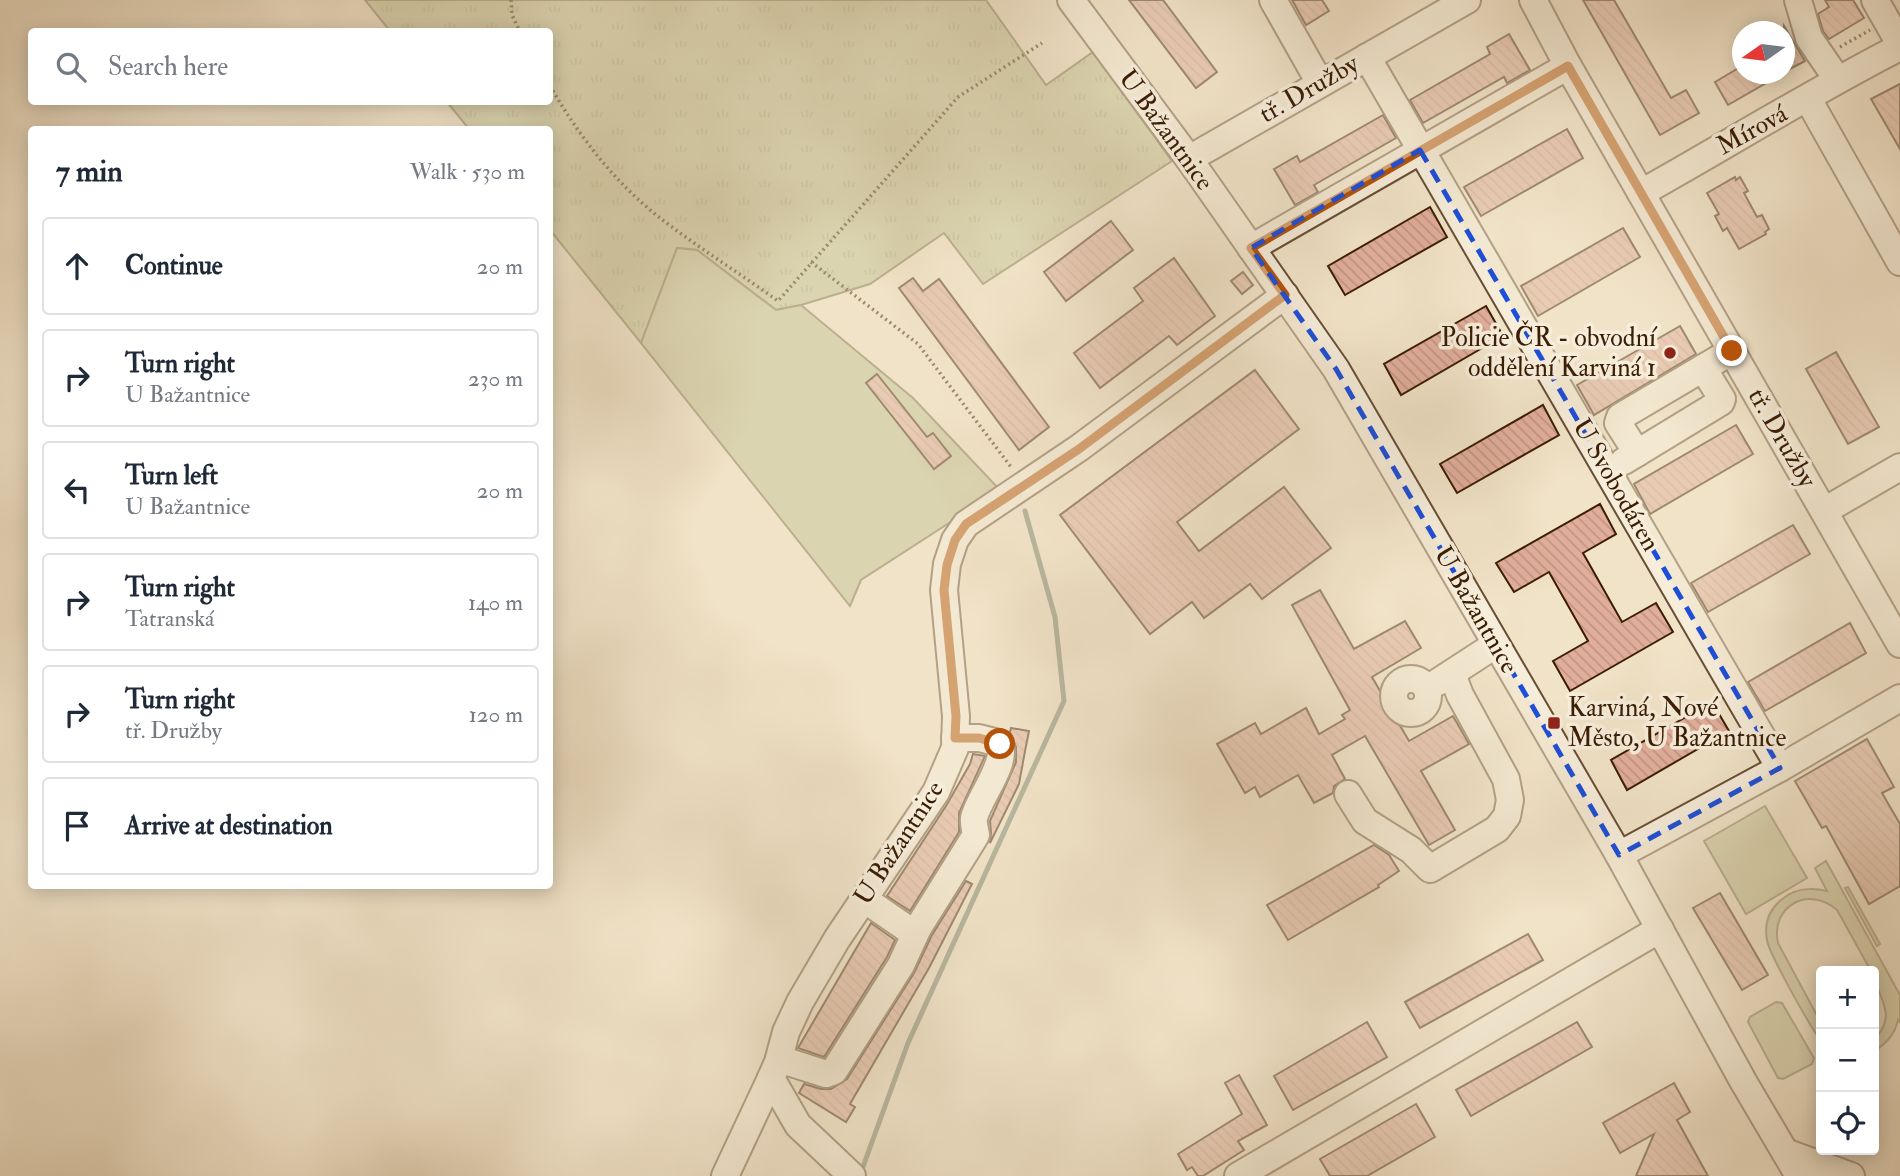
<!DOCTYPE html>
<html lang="en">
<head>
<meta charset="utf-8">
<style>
  body { margin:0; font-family:"IM FELL Double Pica",serif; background:#f6f6f7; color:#1f2937 }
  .controls { position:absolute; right:21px; bottom:21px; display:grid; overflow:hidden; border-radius:7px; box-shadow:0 4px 18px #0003 }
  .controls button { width:63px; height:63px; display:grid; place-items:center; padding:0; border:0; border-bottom:2px solid #e0e1e3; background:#fff; color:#1f2937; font:35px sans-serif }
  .compass { position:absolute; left:1732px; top:21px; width:63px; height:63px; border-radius:50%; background:#fff; box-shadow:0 4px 18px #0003; rotate:256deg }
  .stop { position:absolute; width:21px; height:21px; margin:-16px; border:5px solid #b45309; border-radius:50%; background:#fff }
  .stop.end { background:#b45309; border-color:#fff; box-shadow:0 2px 7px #0008 }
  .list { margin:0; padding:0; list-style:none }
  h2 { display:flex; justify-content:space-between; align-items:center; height:91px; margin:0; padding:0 28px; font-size:30px }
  h2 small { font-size:23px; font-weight:400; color:#747a83 }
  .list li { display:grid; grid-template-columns:46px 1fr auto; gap:21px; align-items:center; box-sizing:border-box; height:98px; margin:0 14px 14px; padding:0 14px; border:2px solid #e0e1e3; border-radius:7px }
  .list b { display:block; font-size:26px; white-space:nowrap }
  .list p { margin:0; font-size:23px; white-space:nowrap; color:#747a83 }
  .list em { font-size:23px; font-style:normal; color:#747a83 }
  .icon { flex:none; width:38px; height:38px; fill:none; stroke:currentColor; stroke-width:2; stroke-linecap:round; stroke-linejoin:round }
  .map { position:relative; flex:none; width:1900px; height:1176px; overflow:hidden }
  .search { position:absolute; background:#fff; box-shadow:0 4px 18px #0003; left:28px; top:28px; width:525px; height:77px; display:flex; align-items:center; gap:18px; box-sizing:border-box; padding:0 24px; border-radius:7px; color:#747a83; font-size:26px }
  .panel { position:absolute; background:#fff; box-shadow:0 4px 18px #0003; left:28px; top:126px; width:525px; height:763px; border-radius:7px }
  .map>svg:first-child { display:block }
  .park { fill:url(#park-tufts); stroke:#7d704a; stroke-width:2 }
  .pitch { fill:#c0c292; stroke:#7d704a; stroke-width:2 }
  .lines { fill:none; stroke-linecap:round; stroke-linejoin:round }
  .stream { stroke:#747e6d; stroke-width:5 }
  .building { fill:url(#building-back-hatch); stroke:#3a1d03; stroke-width:2 }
  .minor-casing { stroke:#684e34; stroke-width:30 }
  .path { stroke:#3a1d03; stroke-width:3.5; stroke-dasharray:2 3.5; stroke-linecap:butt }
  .minor { stroke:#f6eddb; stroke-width:26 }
  .route { stroke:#b45309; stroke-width:9 }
  .marked { fill:none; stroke:#1d4ed8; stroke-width:5; stroke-dasharray:14 9; stroke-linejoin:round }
  .poi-dot { fill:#8f2418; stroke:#f6eddb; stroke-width:2.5 }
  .labels { text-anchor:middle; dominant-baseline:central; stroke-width:7; stroke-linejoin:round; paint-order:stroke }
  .street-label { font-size:26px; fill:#3a1d03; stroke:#f6eddb }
  .poi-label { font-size:26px; fill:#3a1d03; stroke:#f6eddb; text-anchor:end }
</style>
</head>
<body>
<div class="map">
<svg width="1900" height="1176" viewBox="0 0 1900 1176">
  <defs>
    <pattern id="park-tufts" width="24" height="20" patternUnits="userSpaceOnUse" patternTransform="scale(1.75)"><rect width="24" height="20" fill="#c0c292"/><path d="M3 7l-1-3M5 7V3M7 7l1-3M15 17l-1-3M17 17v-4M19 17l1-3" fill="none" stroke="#a6a67c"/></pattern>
    <pattern id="building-back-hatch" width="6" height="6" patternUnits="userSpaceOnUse" patternTransform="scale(1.75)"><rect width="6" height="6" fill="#e1ae9b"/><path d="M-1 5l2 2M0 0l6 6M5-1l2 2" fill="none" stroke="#c29584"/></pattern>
  </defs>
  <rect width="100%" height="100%" fill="#f1e3c8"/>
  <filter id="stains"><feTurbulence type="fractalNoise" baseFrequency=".00286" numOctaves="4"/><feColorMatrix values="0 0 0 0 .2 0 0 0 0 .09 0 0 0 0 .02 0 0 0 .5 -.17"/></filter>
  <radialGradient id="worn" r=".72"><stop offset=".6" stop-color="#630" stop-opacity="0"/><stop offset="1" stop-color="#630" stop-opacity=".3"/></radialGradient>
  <polygon class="park" points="365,0 986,0 1046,85 1093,52 1172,161 983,284 944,233 870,284 801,305 776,310 697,250 677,248 641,343 550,230 550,130 469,129 447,102 550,102 550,32 390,31"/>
  <g class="pitch">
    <polygon points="677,248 697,250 776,310 801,305 913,398 1000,490 861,580 850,606 641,343"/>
    <polygon points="1765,806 1807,878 1746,914 1704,841"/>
    <path d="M 1826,861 L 1900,995 L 1900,1022 L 1898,1020 C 1895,1034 1886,1044 1874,1051 L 1874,1040 C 1900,1012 1875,998 1874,971 L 1871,971 L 1837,910 C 1809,885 1770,906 1778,943 L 1821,1023 L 1821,1041 C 1811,1028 1769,954 1767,940 C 1764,924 1769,910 1781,900 C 1795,888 1810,887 1827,891 L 1815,868 Z"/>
    <polygon points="1848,887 1880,944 1877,946 1845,888"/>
    <polygon points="1776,1002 1782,1003 1814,1058 1812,1064 1783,1079 1778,1078 1748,1022 1750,1017"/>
  </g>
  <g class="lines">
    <polyline class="stream" points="860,1175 908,1043 1064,701 1055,617 1025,511"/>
  </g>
  <g class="building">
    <polygon points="1129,0 1163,0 1217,72 1196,88"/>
    <polygon points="1292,0 1322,0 1329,11 1306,25"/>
    <polygon points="1583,0 1614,0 1671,98 1686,90 1699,113 1660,135"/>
    <polygon points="1825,0 1853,0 1864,18 1829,39 1823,31 1818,14 1829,7"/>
    <polygon points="1784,26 1805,61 1784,72"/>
    <polygon points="1509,34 1530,70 1507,83 1504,77 1423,123 1410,100 1490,54 1487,47"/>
    <polygon points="1742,66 1742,74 1782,74 1728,105 1715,82"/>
    <polygon points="1900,84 1900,149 1871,99"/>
    <polygon points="1383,115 1396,138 1314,185 1318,192 1295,205 1274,169 1297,156 1300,162"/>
    <polygon points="1567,129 1583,158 1481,216 1464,187"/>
    <polygon points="1735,177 1736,180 1740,177 1748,191 1744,193 1757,217 1762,215 1769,229 1765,232 1766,234 1739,249 1727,228 1723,231 1715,216 1719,214 1707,193"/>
    <polygon points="1430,207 1447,237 1345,295 1328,266"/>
    <polygon points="1111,221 1133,250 1066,301 1044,272"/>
    <polygon points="1623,228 1640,257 1538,316 1521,286"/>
    <polygon points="1174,258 1215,316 1177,345 1169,336 1100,388 1074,353 1143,301 1134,288"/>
    <polygon points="1243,272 1253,285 1242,294 1231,281"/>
    <polygon points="913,278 923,291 939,279 1049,427 1019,450 899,288"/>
    <polygon points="1486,306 1503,336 1401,395 1384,364"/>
    <polygon points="1680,326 1696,354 1594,415 1577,385"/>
    <polygon points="1836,352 1879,427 1848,444 1806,369"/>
    <polygon points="1255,370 1299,429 1177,522 1199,551 1284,487 1331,548 1262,599 1250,584 1204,618 1192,602 1150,634 1060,515"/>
    <polygon points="877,374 927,437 933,433 951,456 934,469 866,383"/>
    <polygon points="1543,405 1559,435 1457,493 1440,464"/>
    <polygon points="1736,425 1753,454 1650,514 1634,484"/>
    <polygon points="1600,504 1616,534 1583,553 1622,622 1656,603 1673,632 1570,691 1553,661 1588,641 1549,572 1514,592 1496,563"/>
    <polygon points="1793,525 1810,554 1708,612 1691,583"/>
    <polygon points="1320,590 1354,649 1405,621 1421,648 1372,677 1409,741 1453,716 1469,744 1421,771 1455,830 1429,845 1365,736 1332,755 1345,779 1334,786 1333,793 1314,803 1298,775 1260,797 1255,787 1245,793 1217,744 1255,723 1261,734 1306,708 1319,734 1345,719 1342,715 1350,710 1292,605"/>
    <polygon points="1850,623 1866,653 1765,711 1748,682"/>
    <polygon points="1712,702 1729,731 1627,790 1611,760"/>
    <polygon points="1011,728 1029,731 1025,751 1019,784 990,843 991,832 990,821 1016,762 1016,747 1010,732"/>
    <polygon points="1867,739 1894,787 1882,793 1900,824 1900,886 1869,904 1826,826 1822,828 1795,781"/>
    <polygon points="973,754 985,756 959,813 959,832 910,911 887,896 946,806 970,764"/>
    <polygon points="1374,845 1389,855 1399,871 1378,885 1379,887 1288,940 1267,905"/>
    <polygon points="966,881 972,884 929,968 850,1104 855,1107 846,1122 799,1093 804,1084 821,1089 831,1089 847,1079 914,973 932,935"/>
    <polygon points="1720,893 1768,975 1742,990 1693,908"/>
    <polygon points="871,923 895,940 887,957 824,1057 798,1048"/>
    <polygon points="1528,934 1543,960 1420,1028 1405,1002"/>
    <polygon points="1367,1022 1387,1057 1293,1110 1274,1076"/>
    <polygon points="1577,1022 1592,1047 1471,1116 1456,1090"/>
    <polygon points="1239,1075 1267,1125 1238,1141 1244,1150 1203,1176 1198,1176 1192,1167 1187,1170 1178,1154 1242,1114 1225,1083"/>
    <polygon points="1674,1083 1690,1112 1677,1120 1708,1176 1636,1176 1654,1134 1620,1153 1603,1123"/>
    <polygon points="1416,1104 1435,1137 1367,1176 1330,1176 1320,1159"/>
  </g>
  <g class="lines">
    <defs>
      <g id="minor">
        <polyline points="1071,0 1189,159 1336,369 1619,855 1743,1081 1799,1176"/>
        <polyline points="1273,0 1320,83"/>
        <polyline points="1533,0 1568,66 1900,644"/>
        <polyline points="1798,0 1809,38 1837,79"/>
        <polyline points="1875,0 1900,44"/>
        <polyline points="1367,57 1780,768"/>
        <polyline points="1808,99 1900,262"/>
        <polyline points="1189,159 1467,0"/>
        <path d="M 1641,193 C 1727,145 1812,92 1900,47"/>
        <polyline points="1251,248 1568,66"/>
        <polyline points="1637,453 1618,423 1620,417 1732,351"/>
        <polyline points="1624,461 1721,402 1722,399 1703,368"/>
        <polyline points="1824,511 1900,467"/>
        <circle cx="1411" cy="696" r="17"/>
        <polyline points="1438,682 1495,645"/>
        <polyline points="1348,794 1365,821 1411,850 1430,869 1497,829 1507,816 1510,800 1506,779 1460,695 1452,674"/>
        <polyline points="1619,855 1780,768 1900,698"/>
        <polyline points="864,899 909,930 918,928"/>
        <path d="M 779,1059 L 826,1074 L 834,1071 L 901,965 L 918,928 L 976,835 C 975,829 973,823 974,818 C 979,797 1009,762 999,743 L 979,738 L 955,738"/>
        <polyline points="1785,1152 1851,1176"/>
        <polyline points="725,1176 771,1078"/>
        <polyline points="852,1176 798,1125 771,1078 778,1062 786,1032 800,1002 837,939 936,792 955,748 956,716 944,590 947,564 955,540 966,524 1079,448 1285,295"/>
        <polyline points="1238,1176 1660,929"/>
      </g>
    </defs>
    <use href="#minor" class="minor-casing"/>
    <g class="path">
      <polyline points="511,0 512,15 520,32"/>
      <polyline points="1840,47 1870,30"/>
      <path d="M 550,86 C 578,134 611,178 655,214 C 694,245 738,272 778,301 L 958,97 L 1042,43"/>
      <polyline points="811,262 918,344 1011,467"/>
    </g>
    <use href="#minor" class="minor"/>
  </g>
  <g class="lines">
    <polyline class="route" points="1000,744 979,738 955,738 956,716 944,590 947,565 955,540 966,524 1079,449 1285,295 1251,248 1568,66 1732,351"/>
  </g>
  <path d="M0 0H1900V1176H0ZM 1420,150 L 1780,768 L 1619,855 L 1336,369 L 1251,248 Z" fill="#f1e3c8" fill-opacity=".55" fill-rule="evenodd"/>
  <path class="marked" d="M 1420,150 L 1780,768 L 1619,855 L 1336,369 L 1251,248 Z"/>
  <g class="poi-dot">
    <circle cx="1670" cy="353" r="7"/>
    <rect x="1547" y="716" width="14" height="14" rx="3.5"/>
  </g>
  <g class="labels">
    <g class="street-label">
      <text transform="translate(1309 89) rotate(-30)">tř. Družby</text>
      <text transform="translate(1166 130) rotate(54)">U Bažantnice</text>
      <text transform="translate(1752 130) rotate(-29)">Mírová</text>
      <text transform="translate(1782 438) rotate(60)">tř. Družby</text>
      <text transform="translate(1616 485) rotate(60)">U Svobodáren</text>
      <text transform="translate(1476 610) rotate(60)">U Bažantnice</text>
      <text transform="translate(899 843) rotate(-57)">U Bažantnice</text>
    </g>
    <g class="poi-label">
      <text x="1656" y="338">Policie ČR - obvodní<tspan x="1656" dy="30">oddělení Karviná 1</tspan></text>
      <text x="1568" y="708" text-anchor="start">Karviná, Nové<tspan x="1568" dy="30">Město, U Bažantnice</tspan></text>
    </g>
  </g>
  <rect width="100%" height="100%" filter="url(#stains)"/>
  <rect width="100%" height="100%" fill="url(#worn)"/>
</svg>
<div class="controls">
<button>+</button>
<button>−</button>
<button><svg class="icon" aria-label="locate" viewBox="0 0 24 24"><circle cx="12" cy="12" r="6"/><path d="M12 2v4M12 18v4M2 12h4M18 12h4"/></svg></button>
</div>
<svg class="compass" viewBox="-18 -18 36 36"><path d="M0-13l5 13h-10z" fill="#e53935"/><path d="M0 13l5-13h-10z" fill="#747a83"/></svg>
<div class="stop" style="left:1000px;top:744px"></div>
<div class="stop end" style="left:1732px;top:351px"></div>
<div class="search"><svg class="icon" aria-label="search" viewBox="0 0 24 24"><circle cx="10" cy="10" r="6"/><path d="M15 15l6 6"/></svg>Search here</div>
<section class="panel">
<h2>7 min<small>Walk · 530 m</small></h2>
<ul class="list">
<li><svg class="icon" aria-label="ahead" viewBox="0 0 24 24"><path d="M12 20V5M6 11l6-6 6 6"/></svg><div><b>Continue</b></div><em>20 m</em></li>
<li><svg class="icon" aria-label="right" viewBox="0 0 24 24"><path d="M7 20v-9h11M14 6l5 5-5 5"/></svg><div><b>Turn right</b><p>U Bažantnice</p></div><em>230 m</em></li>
<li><svg class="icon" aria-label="left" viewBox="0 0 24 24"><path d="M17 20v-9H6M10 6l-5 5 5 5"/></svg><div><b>Turn left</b><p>U Bažantnice</p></div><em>20 m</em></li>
<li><svg class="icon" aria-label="right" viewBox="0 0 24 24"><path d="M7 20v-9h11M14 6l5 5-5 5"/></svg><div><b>Turn right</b><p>Tatranská</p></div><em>140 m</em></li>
<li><svg class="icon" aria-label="right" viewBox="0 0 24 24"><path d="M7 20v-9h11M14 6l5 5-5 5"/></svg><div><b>Turn right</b><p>tř. Družby</p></div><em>120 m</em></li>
<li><svg class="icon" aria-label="arrive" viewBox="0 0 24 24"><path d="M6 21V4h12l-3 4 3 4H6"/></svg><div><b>Arrive at destination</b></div></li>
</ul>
</section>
</div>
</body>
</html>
